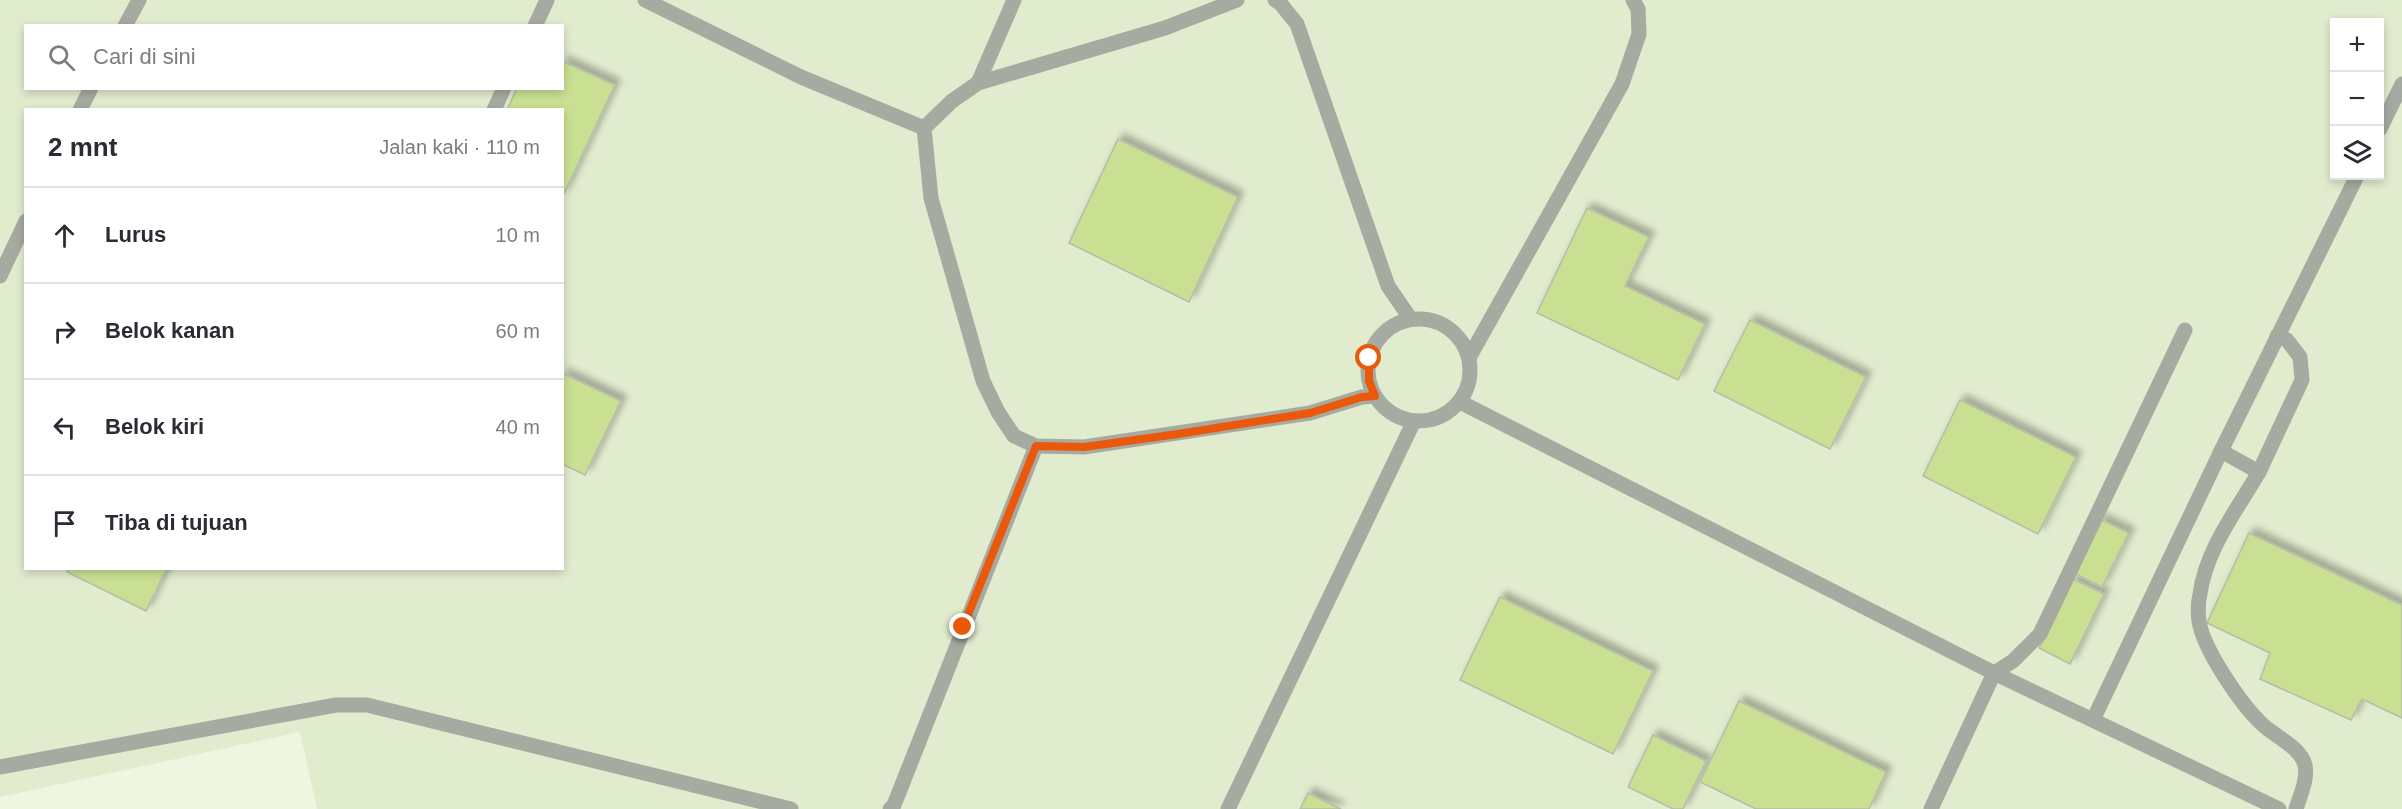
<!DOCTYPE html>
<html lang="id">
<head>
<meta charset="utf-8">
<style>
  body { margin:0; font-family:Arial,sans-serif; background:#f7f7f7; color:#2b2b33 }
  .controls { position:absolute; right:18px; top:18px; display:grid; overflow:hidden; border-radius:0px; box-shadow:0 3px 9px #0003 }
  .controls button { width:54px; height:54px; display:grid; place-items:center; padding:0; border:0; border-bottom:2px solid #e1e1e2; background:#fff; color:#2b2b33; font:30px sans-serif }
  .stop { position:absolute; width:18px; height:18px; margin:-14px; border:4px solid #ea580c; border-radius:50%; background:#fff }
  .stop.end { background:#ea580c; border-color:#fff; box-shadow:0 2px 6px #0008 }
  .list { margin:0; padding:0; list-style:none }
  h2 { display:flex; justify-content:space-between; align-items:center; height:78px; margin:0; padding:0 24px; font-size:26px }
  h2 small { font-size:20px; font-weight:400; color:#7c7c81 }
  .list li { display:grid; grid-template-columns:39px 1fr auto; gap:18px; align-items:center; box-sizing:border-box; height:96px; padding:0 24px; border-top:2px solid #e1e1e2 }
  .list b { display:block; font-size:22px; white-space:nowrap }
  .list em { font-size:20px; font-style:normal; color:#7c7c81 }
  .icon { flex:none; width:33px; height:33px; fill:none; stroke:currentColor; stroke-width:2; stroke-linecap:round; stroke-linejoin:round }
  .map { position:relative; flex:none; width:2402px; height:809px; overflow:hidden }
  .search { position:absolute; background:#fff; box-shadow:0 3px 9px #0003; left:24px; top:24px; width:540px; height:66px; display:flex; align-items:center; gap:15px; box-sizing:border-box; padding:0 21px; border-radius:0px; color:#7c7c81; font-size:22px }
  .panel { position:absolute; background:#fff; box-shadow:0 3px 9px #0003; left:24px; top:108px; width:540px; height:462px; border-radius:0px }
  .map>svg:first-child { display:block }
  .built { fill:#e1ebce; fill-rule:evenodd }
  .building { fill:#c9e093; stroke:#b5bca7; stroke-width:1.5; filter:url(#shadow) }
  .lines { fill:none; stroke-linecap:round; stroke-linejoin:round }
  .lane { stroke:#a7aaa1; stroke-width:15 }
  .route { stroke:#ea580c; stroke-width:8 }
</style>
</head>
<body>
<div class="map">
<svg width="2402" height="809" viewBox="0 0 2402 809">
  <defs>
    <filter id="shadow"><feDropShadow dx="5.5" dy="-5.5" stdDeviation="3" flood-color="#0004"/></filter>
  </defs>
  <rect width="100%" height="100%" fill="#eef6df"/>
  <path class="built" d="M 0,0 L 2402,0 L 2402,809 L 317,809 L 300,732 L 0,797 ZM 2334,22 L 2380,22 L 2380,176 L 2334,176 ZM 26,26 L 562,26 L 562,88 L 26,88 ZM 26,110 L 562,110 L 562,568 L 26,568 Z"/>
  <g class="building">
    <polygon points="562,61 615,85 562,198 562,110 507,110 517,88 562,88"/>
    <polygon points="1118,139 1238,197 1189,302 1069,243"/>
    <polygon points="1587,208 1649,237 1625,286 1705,324 1678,380 1537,313"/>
    <polygon points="1750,320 1866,377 1830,449 1714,391"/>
    <polygon points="562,373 621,401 585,475 562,464"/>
    <polygon points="1960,400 2076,457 2038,534 1923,476"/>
    <polygon points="2100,519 2129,533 2102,587 2074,573"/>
    <polygon points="2249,533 2402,605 2402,718 2362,699 2351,720 2260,679 2270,653 2207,623"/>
    <polygon points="69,568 167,568 146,611 67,572"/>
    <polygon points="2073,579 2104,594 2070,664 2039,648"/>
    <polygon points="1500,597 1653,671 1613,754 1460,680"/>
    <polygon points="1739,701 1886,772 1869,809 1756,809 1700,782"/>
    <polygon points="1653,735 1706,761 1683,809 1673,809 1628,787"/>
    <polygon points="1308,793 1341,809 1300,809"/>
  </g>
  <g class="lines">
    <g class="lane">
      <polyline points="645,0 801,77 924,128"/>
      <polyline points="1237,0 1165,28 978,83 952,101 924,128 931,198 983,381 998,412 1014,436 1036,446 1084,447 1310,413 1362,397 1375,396"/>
      <polyline points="1275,0 1280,3 1297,24 1388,286 1410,318"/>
      <polyline points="125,26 139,0"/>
      <polyline points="535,26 547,0"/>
      <polyline points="978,83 1014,0"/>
      <polyline points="80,110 91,88"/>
      <polyline points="494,110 504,88"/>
      <polyline points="2380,129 2402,84"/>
      <polyline points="0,276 26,221"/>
      <circle cx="1419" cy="370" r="51"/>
      <polyline points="1470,356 1622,84 1639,34 1638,9 1633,0"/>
      <polyline points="1460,402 1994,673 2279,809"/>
      <polyline points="2221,451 2259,472 2302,380 2300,357 2287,340 2277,336"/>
      <path d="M 2259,472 C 2237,510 2206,549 2200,594 C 2198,602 2198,613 2199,621 C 2203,649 2242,706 2263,725 C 2275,736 2301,748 2305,765 C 2308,779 2300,796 2296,809"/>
      <polyline points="2093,720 2221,451 2357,176"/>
      <polyline points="0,767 336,705 367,705 791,809"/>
      <polyline points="890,809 894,805 1036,446"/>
      <polyline points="1228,809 1414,421"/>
      <polyline points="1931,809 1994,673 2013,661 2040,634 2185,330"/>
    </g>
  </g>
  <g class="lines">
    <polyline class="route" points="963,627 1036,446 1084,447 1178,434 1310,413 1362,397 1375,396 1369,381 1369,358"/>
  </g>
</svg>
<div class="controls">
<button>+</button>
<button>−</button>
<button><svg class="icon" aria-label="layers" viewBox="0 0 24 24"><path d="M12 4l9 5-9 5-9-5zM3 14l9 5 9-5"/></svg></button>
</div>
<div class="stop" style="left:1369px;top:358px"></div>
<div class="stop end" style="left:963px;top:627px"></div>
<div class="search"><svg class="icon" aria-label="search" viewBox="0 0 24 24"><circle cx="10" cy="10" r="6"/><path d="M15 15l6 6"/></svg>Cari di sini</div>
<section class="panel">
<h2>2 mnt<small>Jalan kaki · 110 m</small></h2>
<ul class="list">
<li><svg class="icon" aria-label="ahead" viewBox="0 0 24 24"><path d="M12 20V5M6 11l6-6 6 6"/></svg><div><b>Lurus</b></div><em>10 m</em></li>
<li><svg class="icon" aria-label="right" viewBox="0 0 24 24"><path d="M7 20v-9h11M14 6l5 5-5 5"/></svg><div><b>Belok kanan</b></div><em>60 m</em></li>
<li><svg class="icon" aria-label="left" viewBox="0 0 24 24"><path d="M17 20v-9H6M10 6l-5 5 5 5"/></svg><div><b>Belok kiri</b></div><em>40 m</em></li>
<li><svg class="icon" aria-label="arrive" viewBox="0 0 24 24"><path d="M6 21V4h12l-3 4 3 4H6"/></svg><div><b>Tiba di tujuan</b></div></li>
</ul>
</section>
</div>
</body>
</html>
